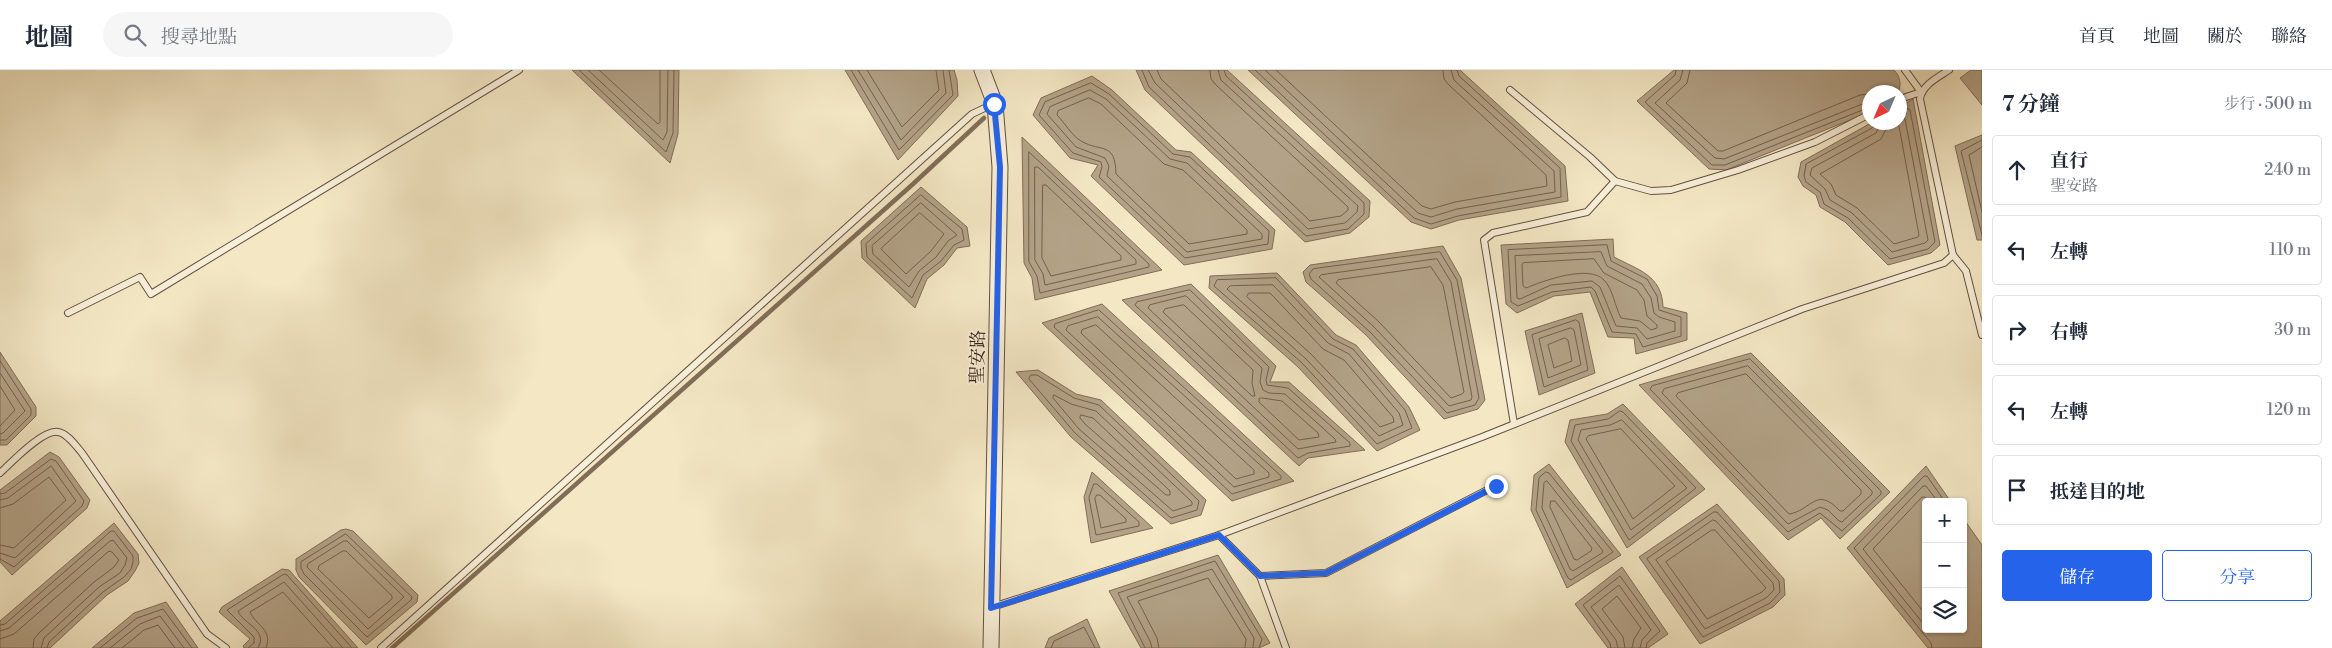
<!DOCTYPE html>
<html lang="zh-TW">
<head>
<meta charset="utf-8">
<style>
  body { margin:0; font-family:"Libre Bodoni","Noto Serif TC",serif; background:#f6f6f7; color:#1f2937 }
  .controls { position:absolute; right:15px; bottom:15px; display:grid; overflow:hidden; border-radius:5px; box-shadow:0 1px 4px #0004 }
  .controls button { width:45px; height:45px; display:grid; place-items:center; padding:0; border:0; border-bottom:1px solid #e0e1e3; background:#fff; color:#1f2937; font:25px sans-serif }
  .compass { position:absolute; left:1862px; top:15px; width:45px; height:45px; border-radius:50%; background:#fff; box-shadow:0 1px 4px #0004; rotate:224deg }
  .stop { position:absolute; width:15px; height:15px; margin:-11px; border:4px solid #2563eb; border-radius:50%; background:#fff }
  .stop.end { background:#2563eb; border-color:#fff; box-shadow:0 1px 5px #0008 }
  .list { margin:0; padding:0; list-style:none }
  h2 { display:flex; justify-content:space-between; align-items:center; height:65px; margin:0; padding:0 20px; font-size:21px }
  h2 small { font-size:16px; font-weight:400; color:#747a83 }
  .list li { display:grid; grid-template-columns:32px 1fr auto; gap:15px; align-items:center; box-sizing:border-box; height:70px; margin:0 10px 10px; padding:0 10px; border:1px solid #e0e1e3; border-radius:5px }
  .list b { display:block; font-size:19px; white-space:nowrap }
  .list p { margin:0; font-size:16px; white-space:nowrap; color:#747a83 }
  .list em { font-size:16px; font-style:normal; color:#747a83 }
  .actions { display:flex; gap:10px; padding:15px 20px }
  .actions a { flex:1; padding:11px 0; border:1px solid #2563eb; border-radius:5px; text-align:center; font-size:18px; color:#2563eb }
  .actions .main { background:#2563eb; color:#fff }
  .icon { flex:none; width:28px; height:28px; fill:none; stroke:currentColor; stroke-width:2; stroke-linecap:round; stroke-linejoin:round }
  .map { position:relative; flex:none; width:1982px; height:578px; overflow:hidden }
  header { display:flex; align-items:center; gap:30px; box-sizing:border-box; height:70px; padding:0 25px; background:#fff; border-bottom:1px solid #e0e1e3 }
  header strong { font-size:24px }
  nav { display:flex; gap:28px; margin-inline-start:auto; font-size:18px }
  .search { width:350px; height:45px; background:#f6f6f7; display:flex; align-items:center; gap:12px; box-sizing:border-box; padding:0 18px; border-radius:28px; color:#747a83; font-size:19px }
  main { display:flex }
  aside { flex:1; background:#fff }
  .map>svg:first-child { display:block }
  .water { fill:#b3a287; stroke:#816d57 }
  .lines { fill:none; stroke-linecap:round; stroke-linejoin:round }
  .shore { stroke:#74604c; stroke-width:1 }
  .stream { stroke:#816d57; stroke-width:4.5 }
  .service-casing { stroke:#65503d; stroke-width:8 }
  .tertiary-casing { stroke:#65503d; stroke-width:17 }
  .service { stroke:#f7efd9; stroke-width:6 }
  .tertiary { stroke:#f7efd9; stroke-width:15 }
  .route { stroke:#2563eb; stroke-width:6 }
  .labels { text-anchor:middle; dominant-baseline:central; stroke-width:4; stroke-linejoin:round; paint-order:stroke }
  .street-label { font-size:18px; fill:#361d10; stroke:#f7efd9 }
</style>
</head>
<body>
<header>
<strong>地圖</strong>
<div class="search"><svg class="icon" aria-label="search" viewBox="0 0 24 24"><circle cx="10" cy="10" r="6"/><path d="M15 15l6 6"/></svg>搜尋地點</div>
<nav><a>首頁</a><a>地圖</a><a>關於</a><a>聯絡</a></nav>
</header>
<main>
<div class="map">
<svg width="1982" height="578" viewBox="0 0 1982 578">
  <rect width="100%" height="100%" fill="#f3e7c4"/>
  <filter id="stains"><feTurbulence type="fractalNoise" baseFrequency=".004" numOctaves="4"/><feColorMatrix values="0 0 0 0 .2 0 0 0 0 .09 0 0 0 0 .02 0 0 0 .5 -.17"/></filter>
  <radialGradient id="worn" r=".72"><stop offset=".6" stop-color="#630" stop-opacity="0"/><stop offset="1" stop-color="#630" stop-opacity=".3"/></radialGradient>
  <g class="water">
    <polygon points="572,0 679,0 678,64 670,93"/>
    <polygon points="845,0 954,0 957,10 958,26 898,90"/>
    <polygon points="1136,0 1227,0 1370,131 1369,147 1350,163 1305,172 1145,20"/>
    <polygon points="1248,0 1460,0 1565,96 1568,131 1459,150 1431,159 1411,152"/>
    <path d="M 1674,0 L 1894,0 C 1900,6 1902,15 1898,22 L 1870,22 L 1869,41 L 1865,44 L 1726,100 L 1709,99 L 1637,31 Z"/>
    <polygon points="1971,0 1982,0 1982,35 1960,8"/>
    <polygon points="1092,6 1112,20 1176,80 1191,82 1275,160 1272,179 1184,195 1091,106 1098,95 1070,88 1033,45 1041,28"/>
    <polygon points="1913,29 1940,175 1931,183 1888,195 1845,152 1820,137 1816,125 1803,116 1798,107 1801,92 1871,53 1900,52 1900,37"/>
    <polygon points="1982,65 1982,170 1977,170 1955,76"/>
    <polygon points="1022,67 1162,200 1035,230 1032,208 1024,193"/>
    <polygon points="921,117 967,157 970,176 957,178 944,195 927,209 915,238 862,188 861,171"/>
    <path d="M 1613,169 L 1614,187 C 1638,200 1662,205 1663,237 L 1687,243 L 1687,270 L 1636,284 L 1634,268 L 1608,267 L 1590,222 L 1554,226 L 1517,243 L 1506,234 L 1501,175 Z"/>
    <polygon points="1443,176 1461,208 1485,330 1478,339 1444,349 1366,265 1306,212 1303,202 1310,195"/>
    <polygon points="1277,203 1336,265 1356,275 1409,337 1420,360 1377,381 1298,297 1209,218 1210,206"/>
    <polygon points="1191,214 1276,296 1270,312 1289,312 1365,380 1308,388 1299,396 1122,230"/>
    <polygon points="1102,234 1294,411 1232,431 1042,253"/>
    <polygon points="1582,243 1595,303 1539,325 1525,261"/>
    <polygon points="0,282 36,337 36,346 7,375 0,375"/>
    <polygon points="1751,283 1890,422 1840,469 1821,448 1788,470 1639,315"/>
    <polygon points="1038,300 1076,324 1101,330 1206,430 1201,445 1171,454 1071,367 1016,302"/>
    <polygon points="1623,334 1705,419 1627,478 1565,372 1570,350 1607,344"/>
    <polygon points="50,382 59,387 90,430 87,438 12,505 0,492 0,420"/>
    <polygon points="1549,394 1621,485 1567,518 1531,440 1534,405"/>
    <polygon points="1926,396 1951,432 1926,432 1926,559 1963,559 1963,448 1982,475 1982,578 1928,578 1847,478"/>
    <polygon points="1092,402 1153,458 1091,473 1084,427"/>
    <polygon points="1717,434 1784,509 1785,525 1773,537 1700,574 1639,487"/>
    <polygon points="114,453 138,484 139,493 135,501 128,511 107,525 50,578 0,578 0,551"/>
    <polygon points="346,459 353,461 418,525 417,532 366,575 299,507 296,500 296,489 341,460"/>
    <polygon points="1218,485 1270,573 1259,578 1141,578 1109,521"/>
    <polygon points="1622,497 1668,564 1648,578 1608,578 1575,534"/>
    <polygon points="282,499 289,500 358,578 244,578 243,576 250,569 219,542 222,537"/>
    <polygon points="166,532 198,578 92,578 134,543"/>
    <polygon points="1087,549 1100,578 1045,578 1049,568"/>
  </g>
  <g class="lines">
    <g class="shore">
      <polyline points="579,0 666,82 673,63 674,0"/>
      <polyline points="588,0 663,70 667,62 668,0"/>
      <polyline points="599,0 658,54 660,52 660,0"/>
      <polyline points="851,0 899,80 953,25 949,0"/>
      <polyline points="858,0 901,70 946,23 943,0"/>
      <polyline points="867,0 902,57 939,20 936,0"/>
      <polyline points="1142,0 1149,17 1306,166 1348,159 1364,144 1364,133 1226,6 1224,0"/>
      <polyline points="1148,0 1155,13 1308,159 1345,153 1357,142 1358,136 1221,10 1218,0"/>
      <polyline points="1157,0 1161,9 1310,151 1341,146 1348,140 1348,137 1216,15 1211,9 1210,0"/>
      <polyline points="1255,0 1414,148 1431,154 1458,146 1561,127 1560,98 1459,6 1457,0"/>
      <polyline points="1265,0 1418,143 1431,147 1457,139 1555,122 1554,101 1454,10 1451,0"/>
      <polyline points="1276,0 1422,136 1431,139 1455,132 1547,116 1546,105 1449,15 1444,9 1443,0"/>
      <polyline points="1676,0 1675,5 1645,32 1712,95 1725,95 1870,37"/>
      <polyline points="1683,0 1680,10 1655,33 1715,88 1724,89 1870,31"/>
      <polyline points="1690,0 1687,13 1666,33 1718,81 1723,81 1860,25 1870,24"/>
      <polygon points="1091,13 1109,24 1173,84 1190,87 1269,161 1268,174 1185,188 1099,107 1102,97 1101,92 1073,83 1039,45 1045,32"/>
      <polygon points="1090,20 1106,29 1170,89 1187,93 1262,164 1262,169 1187,182 1107,106 1109,96 1105,88 1076,77 1047,44 1050,37"/>
      <path d="M 1089,28 L 1101,34 L 1164,94 L 1183,100 L 1247,160 L 1247,164 L 1189,174 L 1116,104 C 1115,71 1102,83 1081,71 C 1072,66 1064,52 1057,45 L 1058,41 Z"/>
      <polyline points="1875,52 1872,58 1806,94 1804,106 1806,112 1820,122 1824,134 1848,148 1890,189 1928,179 1935,172 1910,40 1907,38 1900,41"/>
      <polyline points="1881,52 1876,63 1812,98 1810,105 1825,119 1830,130 1852,143 1892,182 1925,173 1928,170 1905,49 1900,47"/>
      <polyline points="1890,52 1881,69 1820,104 1831,114 1836,125 1857,138 1894,174 1918,167 1919,165 1899,56 1892,52"/>
      <polyline points="1982,70 1961,81 1982,165"/>
      <polyline points="1982,77 1969,85 1982,142"/>
      <polygon points="1029,82 1149,194 1149,197 1040,223 1037,206 1029,192"/>
      <polygon points="1035,97 1038,97 1136,190 1136,194 1045,215 1043,204 1035,190"/>
      <polygon points="1043,115 1046,115 1121,186 1121,190 1051,206 1042,188"/>
      <polygon points="921,125 962,159 964,170 954,175 941,191 923,205 912,228 867,187 866,174"/>
      <polygon points="921,133 957,165 948,171 936,187 919,201 909,217 873,184 872,176"/>
      <polygon points="920,143 944,164 931,181 906,204 881,179"/>
      <polygon points="1607,175 1611,191 1647,209 1657,226 1659,240 1681,247 1681,266 1643,277 1636,264 1612,262 1595,221 1591,217 1552,222 1518,236 1511,232 1508,180"/>
      <polygon points="1440,182 1457,210 1479,328 1475,335 1447,343 1370,262 1311,209 1309,204 1313,199"/>
      <polygon points="1601,182 1607,196 1642,214 1651,228 1654,243 1659,247 1675,252 1675,261 1647,269 1637,258 1616,256 1600,217 1592,211 1551,215 1520,229 1517,228 1515,186"/>
      <polygon points="1437,189 1451,212 1472,327 1471,330 1449,336 1374,257 1319,207 1321,205"/>
      <path d="M 1594,189 L 1604,203 L 1637,220 L 1644,230 L 1647,246 L 1657,255 L 1657,258 L 1651,260 L 1640,251 L 1621,248 C 1615,237 1613,219 1604,210 C 1589,194 1543,211 1526,218 L 1523,216 L 1522,195 L 1523,193 Z"/>
      <polygon points="1431,197 1443,215 1464,322 1462,324 1451,328 1379,252 1336,213 1338,210"/>
      <polygon points="1276,208 1333,269 1353,279 1405,340 1412,358 1377,374 1302,293 1214,216 1217,210"/>
      <polygon points="1273,215 1328,273 1349,284 1399,343 1403,355 1379,366 1306,289 1227,219 1230,216"/>
      <polygon points="1190,220 1269,297 1266,310 1267,315 1288,318 1350,373 1350,376 1308,383 1298,388 1135,235 1137,232"/>
      <polygon points="1249,223 1270,223 1323,279 1344,290 1393,347 1394,352 1380,357 1311,284 1247,227"/>
      <polygon points="1186,226 1262,298 1260,312 1263,320 1269,323 1285,324 1335,369 1336,372 1298,379 1148,238 1150,235"/>
      <polygon points="1184,235 1253,300 1252,313 1255,326 1252,326 1163,242 1165,239"/>
      <polygon points="1099,240 1281,406 1281,409 1232,424 1054,257 1055,254"/>
      <polygon points="1098,247 1269,403 1269,407 1234,417 1066,260 1068,256"/>
      <polygon points="1576,250 1579,252 1588,300 1544,317 1532,265"/>
      <polygon points="1096,255 1254,400 1254,404 1236,409 1081,263 1082,260"/>
      <polygon points="1571,258 1574,260 1581,295 1548,308 1539,269"/>
      <polygon points="1565,268 1568,270 1572,291 1554,298 1548,275"/>
      <polygon points="1750,289 1881,421 1881,424 1842,461 1820,443 1788,462 1650,319 1652,316"/>
      <polyline points="0,291 31,339 31,345 6,370 0,370"/>
      <polygon points="1748,296 1872,421 1872,424 1842,452 1839,451 1828,440 1820,437 1788,454 1662,323 1664,319"/>
      <polyline points="0,303 25,341 3,363 0,364"/>
      <path d="M 1746,304 L 1861,420 L 1861,424 L 1843,441 L 1840,441 C 1816,415 1811,441 1789,444 L 1676,326 L 1678,323 Z"/>
      <polygon points="1031,305 1037,305 1074,328 1099,335 1199,431 1197,440 1171,448 1075,363 1029,309"/>
      <polyline points="0,316 15,340 0,356"/>
      <polygon points="1054,325 1071,334 1096,341 1192,432 1192,435 1173,441 1079,359 1053,328"/>
      <polygon points="1262,328 1282,331 1318,363 1319,367 1299,370 1259,332 1259,329"/>
      <polygon points="1620,341 1623,342 1696,418 1629,470 1571,371 1575,355 1608,349"/>
      <polygon points="1081,345 1093,348 1170,421 1170,425 1166,425 1085,354 1080,348"/>
      <polygon points="1622,350 1687,418 1631,460 1578,370 1581,360 1610,355"/>
      <polygon points="1621,359 1675,416 1633,449 1586,369 1588,366"/>
      <polygon points="1546,402 1549,403 1613,482 1571,510 1568,508 1536,440 1539,408"/>
      <polygon points="1547,411 1603,481 1602,483 1573,501 1570,499 1542,438 1544,413"/>
      <polygon points="1094,414 1097,414 1139,452 1139,456 1096,465 1089,428"/>
      <polyline points="0,424 5,423 51,389 56,391 84,431 82,436 14,497 0,489"/>
      <polygon points="1097,425 1100,425 1126,449 1126,452 1101,458 1095,429"/>
      <polyline points="0,430 8,428 51,396 76,431 15,488 0,483"/>
      <polygon points="1551,431 1555,431 1592,478 1591,481 1577,490 1574,489 1550,437"/>
      <polyline points="0,438 13,434 49,407 66,430 14,478 0,475"/>
      <polygon points="1714,442 1717,442 1779,511 1780,522 1770,533 1703,567 1647,489"/>
      <polygon points="1713,450 1716,451 1773,513 1774,520 1766,528 1705,559 1656,490"/>
      <polygon points="1712,460 1715,460 1766,518 1762,522 1707,549 1666,492"/>
      <polygon points="346,464 412,527 411,530 367,567 304,504 301,498 301,492"/>
      <polygon points="344,471 347,471 404,527 368,559 307,497 308,494"/>
      <polygon points="343,481 346,481 392,526 392,529 369,548 318,499 319,496"/>
      <polyline points="1926,545 1873,479 1922,427 1925,427 1928,432"/>
      <polyline points="0,555 5,554 111,461 114,461 133,486 133,492 131,499 124,507 103,522 49,572 47,578"/>
      <polyline points="1926,557 1863,479 1923,416 1926,416 1938,432"/>
      <polyline points="0,561 9,558 110,471 113,470 127,488 125,495 120,503 99,517 44,568 41,578"/>
      <polyline points="0,569 14,564 109,481 112,482 119,490 114,497 94,512 39,563 34,569 33,578"/>
      <polyline points="100,578 137,548 163,539 192,578"/>
      <polyline points="110,578 140,554 160,546 184,578"/>
      <polyline points="122,578 144,560 158,555 175,578"/>
      <polyline points="248,578 254,573 254,567 227,540 284,504 287,505 352,578"/>
      <path d="M 258,578 C 269,560 243,554 238,541 L 284,512 L 343,578"/>
      <path d="M 266,578 C 273,559 256,556 250,542 L 283,522 L 333,578"/>
      <polyline points="1051,578 1054,571 1084,557 1095,578"/>
      <polyline points="1145,578 1118,523 1215,491 1262,569 1259,578"/>
      <polyline points="1152,578 1150,571 1127,527 1212,499 1254,568 1253,578"/>
      <polyline points="1159,578 1157,568 1138,531 1208,508 1246,569 1245,578"/>
      <polyline points="1611,578 1610,573 1583,535 1620,506 1660,561 1647,573 1646,578"/>
      <polyline points="1618,578 1616,570 1591,537 1619,515 1651,560 1642,570 1640,578"/>
      <polyline points="1625,578 1623,567 1602,539 1617,526 1641,558 1634,569 1632,578"/>
      <polyline points="1932,578 1931,573 1854,478 1924,406 1927,406 1945,432"/>
    </g>
    <polyline class="stream" points="392,578 913,114 984,48"/>
    <defs>
      <g id="service">
        <polyline points="1510,20 1590,87 1615,111 1651,121 1671,120 1738,100 1815,72 1870,44"/>
        <polyline points="1900,29 1921,22 1905,0"/>
        <polyline points="1953,185 1966,201 1982,265"/>
        <polyline points="68,243 140,207 151,224 519,0"/>
        <polyline points="1514,354 1484,170 1493,163 1587,142 1615,111"/>
        <path d="M 0,403 C 11,393 43,359 58,362 C 67,363 76,376 82,383 L 207,564 L 226,578"/>
        <polyline points="1219,465 1260,506 1286,578"/>
        <polyline points="1260,506 1326,503 1495,416"/>
        <path d="M 992,537 L 1219,465 L 1482,367 L 1802,239 L 1944,193 L 1953,185 L 1920,29 C 1922,15 1937,8 1949,0"/>
        <polyline points="381,578 972,44 993,34"/>
      </g>
      <polyline id="tertiary" points="982,0 995,34 1000,97 991,578"/>
    </defs>
    <use href="#service" class="service-casing"/>
    <use href="#tertiary" class="tertiary-casing"/>
    <use href="#service" class="service"/>
    <use href="#tertiary" class="tertiary"/>
  </g>
  <g class="lines">
    <polyline class="route" points="994,34 1000,97 991,538 1219,465 1260,506 1326,503 1496,416"/>
  </g>
  <g class="labels">
    <g class="street-label">
      <text transform="translate(978 287) rotate(-89)">聖安路</text>
    </g>
  </g>
  <rect width="100%" height="100%" filter="url(#stains)"/>
  <rect width="100%" height="100%" fill="url(#worn)"/>
</svg>
<div class="controls">
<button>+</button>
<button>−</button>
<button><svg class="icon" aria-label="layers" viewBox="0 0 24 24"><path d="M12 4l9 5-9 5-9-5zM3 14l9 5 9-5"/></svg></button>
</div>
<svg class="compass" viewBox="-18 -18 36 36"><path d="M0-13l5 13h-10z" fill="#e53935"/><path d="M0 13l5-13h-10z" fill="#747a83"/></svg>
<div class="stop" style="left:994px;top:34px"></div>
<div class="stop end" style="left:1496px;top:416px"></div>
</div>
<aside>
<h2>7 分鐘<small>步行 · 500 m</small></h2>
<ul class="list">
<li><svg class="icon" aria-label="ahead" viewBox="0 0 24 24"><path d="M12 20V5M6 11l6-6 6 6"/></svg><div><b>直行</b><p>聖安路</p></div><em>240 m</em></li>
<li><svg class="icon" aria-label="left" viewBox="0 0 24 24"><path d="M17 20v-9H6M10 6l-5 5 5 5"/></svg><div><b>左轉</b></div><em>110 m</em></li>
<li><svg class="icon" aria-label="right" viewBox="0 0 24 24"><path d="M7 20v-9h11M14 6l5 5-5 5"/></svg><div><b>右轉</b></div><em>30 m</em></li>
<li><svg class="icon" aria-label="left" viewBox="0 0 24 24"><path d="M17 20v-9H6M10 6l-5 5 5 5"/></svg><div><b>左轉</b></div><em>120 m</em></li>
<li><svg class="icon" aria-label="arrive" viewBox="0 0 24 24"><path d="M6 21V4h12l-3 4 3 4H6"/></svg><div><b>抵達目的地</b></div></li>
</ul>
<div class="actions"><a class="main">儲存</a><a>分享</a></div>
</aside>
</main>
</body>
</html>
